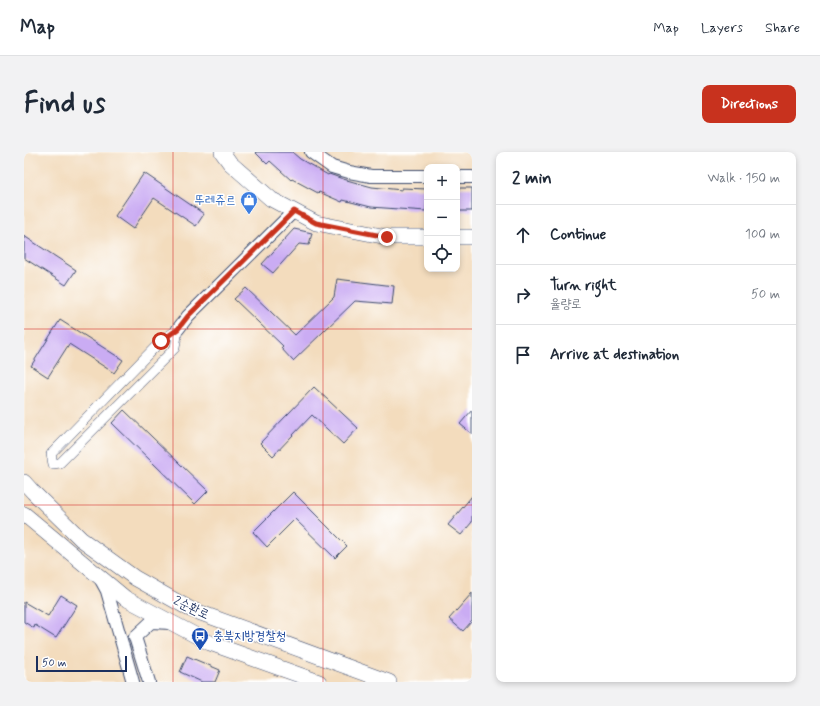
<!DOCTYPE html>
<html lang="en">
<head>
<meta charset="utf-8">
<style>
  body { margin:0; font-family:Mynerve,"Poor Story",sans-serif; background:#f2f2f3; color:#1f2937 }
  .controls { position:absolute; right:12px; top:12px; display:grid; overflow:hidden; border-radius:8px; box-shadow:0 2px 6px #0003 }
  .controls button { width:36px; height:36px; display:grid; place-items:center; padding:0; border:0; border-bottom:1px solid #e0e1e3; background:#fff; color:#1f2937; font:20px sans-serif }
  .scale { position:absolute; left:12px; bottom:10px; width:91px; box-sizing:border-box; padding-left:4px; border:2px solid #1b2f5e; border-top:0; font-size:11px; line-height:14px; white-space:nowrap; color:#1b2f5e; -webkit-text-stroke:3px #fff; paint-order:stroke }
  .stop { position:absolute; width:12px; height:12px; margin:-9px; border:3px solid #c8321e; border-radius:50%; background:#fff }
  .stop.end { background:#c8321e; border-color:#fff; box-shadow:0 1px 4px #0008 }
  .list { margin:0; padding:0; list-style:none }
  h2 { display:flex; justify-content:space-between; align-items:center; height:52px; margin:0; padding:0 16px; font-size:17px }
  h2 small { font-size:13px; font-weight:400; color:#747a83 }
  .list li { display:grid; grid-template-columns:26px 1fr auto; gap:12px; align-items:center; box-sizing:border-box; height:60px; padding:0 16px; border-top:1px solid #e0e1e3 }
  .list b { display:block; font-size:15px; white-space:nowrap }
  .list p { margin:0; font-size:13px; white-space:nowrap; color:#747a83 }
  .list em { font-size:13px; font-style:normal; color:#747a83 }
  .icon { flex:none; width:22px; height:22px; fill:none; stroke:currentColor; stroke-width:2; stroke-linecap:round; stroke-linejoin:round }
  .map { position:relative; flex:none; width:448px; height:530px; overflow:hidden; border-radius:8px }
  header { display:flex; align-items:center; gap:24px; box-sizing:border-box; height:56px; padding:0 20px; background:#fff; border-bottom:1px solid #e0e1e3 }
  header strong { font-size:19px }
  nav { display:flex; gap:22px; margin-inline-start:auto; font-size:14px }
  .intro { display:flex; align-items:center; justify-content:space-between; box-sizing:border-box; height:96px; padding:0 24px }
  h1 { margin:0; font-size:28px }
  .button { padding:10px 18px; border-radius:8px; background:#c8321e; color:#fff; font-size:14px; font-weight:700 }
  main { display:flex; gap:24px; padding:0 24px }
  aside { flex:1; background:#fff; border-radius:8px; box-shadow:0 2px 6px #0003 }
  .map>svg:first-child { display:block }
  .building { fill:#caacf3 }
  .lines { fill:none; stroke-linecap:round; stroke-linejoin:round }
  .pedestrian-casing { stroke:#3b496c; stroke-width:10 }
  .minor-casing { stroke:#3b496c; stroke-width:14 }
  .tertiary-casing { stroke:#3b496c; stroke-width:16 }
  .pedestrian { stroke:#fff; stroke-width:9 }
  .minor { stroke:#fff; stroke-width:12 }
  .tertiary { stroke:#fff; stroke-width:15 }
  .route { stroke:#c8321e; stroke-width:5 }
  .grid { fill:none; stroke:#d62828; stroke-width:1; stroke-opacity:0.55 }
  .labels { text-anchor:middle; dominant-baseline:central; stroke-width:3; stroke-linejoin:round; paint-order:stroke }
  .shop-label { font-size:13px; fill:#366cbe; stroke:#fff; text-anchor:end }
  .street-label { font-size:13px; fill:#1b2f5e; stroke:#fff }
  .transit-label { font-size:13px; fill:#164399; stroke:#fff; text-anchor:start }
</style>
</head>
<body>
<header>
<strong>Map</strong>
<nav><a>Map</a><a>Layers</a><a>Share</a></nav>
</header>
<div class="intro"><h1>Find us</h1><a class="button">Directions</a></div>
<main>
<div class="map">
<svg width="448" height="530" viewBox="0 0 448 530">
  <rect width="100%" height="100%" fill="#fff"/>
  <filter id="ink" filterUnits="userSpaceOnUse"><feTurbulence type="fractalNoise" baseFrequency=".025" numOctaves="2"/><feDisplacementMap in="SourceGraphic" scale="8" xChannelSelector="R" yChannelSelector="G"/><feConvolveMatrix kernelMatrix="1 2 1 2 8 2 1 2 1" color-interpolation-filters="sRGB"/></filter>
  <filter id="wash" filterUnits="userSpaceOnUse"><feTurbulence type="fractalNoise" baseFrequency=".012" numOctaves="4" result="noise"/><feDisplacementMap in="SourceGraphic" scale="16" xChannelSelector="R" yChannelSelector="G"/><feGaussianBlur stdDeviation="0.9" result="paint"/><feColorMatrix in="noise" values="0 0 0 0 0 0 0 0 0 0 0 0 0 0 0 0 0 1.4 0 .05"/><feComposite in="paint" operator="in"/></filter>
  <g filter="url(#wash)">
    <rect width="100%" height="100%" fill="#f3dcbd"/>
    <g id="blocks">
      <g class="building">
        <polygon points="231,0 268,0 276,7 304,23 305,22 319,27 348,35 378,38 378,36 403,37 402,59 347,55 319,48 318,50 295,40 294,41 268,27 267,28 246,9 243,12"/>
        <polygon points="120,21 180,62 172,74 130,46 109,77 91,64"/>
        <rect x="433" y="36" width="15" height="23"/>
        <polygon points="270,77 288,81 285,93 275,92 249,121 238,112"/>
        <polygon points="0,84 52,118 42,133 0,106"/>
        <polygon points="313,127 370,134 368,152 331,149 269,209 257,196 259,194 210,147 222,136 271,183 310,145"/>
        <polygon points="36,168 99,208 90,221 45,192 24,225 7,214"/>
        <polygon points="290,235 334,276 319,292 288,263 249,304 236,291"/>
        <polygon points="100,258 184,339 171,352 88,271"/>
        <polygon points="448,258 448,282 436,272"/>
        <polygon points="269,340 323,394 311,406 271,367 243,395 229,380"/>
        <polygon points="448,344 448,370 437,383 424,373"/>
        <polygon points="448,441 448,469 439,479 425,467"/>
        <polygon points="37,443 53,453 32,486 11,473 10,476 0,470 0,450 24,464"/>
        <polygon points="163,504 196,518 191,530 178,530 156,520"/>
      </g>
    </g>
  </g>
  <g filter="url(#ink)">
    <use href="#blocks" fill-opacity="0" stroke="#3b496c" stroke-width="1"/>
    <g class="lines">
      <defs>
        <polygon id="pedestrian" points="154,177 151,196 36,311 29,312 27,302 137,189"/>
        <g id="minor">
          <polyline points="287,0 308,15 325,20 347,24 403,24"/>
          <polyline points="433,25 448,25"/>
          <polyline points="154,177 164,164 270,59"/>
          <polyline points="77,428 83,439 109,530"/>
          <polyline points="125,530 111,485 127,470 147,471"/>
        </g>
        <g id="tertiary">
          <polyline points="198,0 206,11 247,47 292,71 363,85 403,85"/>
          <polyline points="433,85 448,85"/>
          <polyline points="0,330 9,340 57,387 111,426 166,457 365,530"/>
          <polyline points="0,362 101,446 186,491 295,530"/>
        </g>
      </defs>
      <use href="#pedestrian" class="pedestrian-casing"/>
      <use href="#minor" class="minor-casing"/>
      <use href="#tertiary" class="tertiary-casing"/>
      <use href="#pedestrian" class="pedestrian"/>
      <use href="#minor" class="minor"/>
      <use href="#tertiary" class="tertiary"/>
    </g>
  </g>
  <g class="lines" filter="url(#ink)">
    <polyline class="route" points="137,189 154,177 164,164 270,59 292,71 363,85"/>
  </g>
  <path class="grid" d="M 149,0 L 149,530M 299,0 L 299,530M 0,177 L 448,177M 0,353 L 448,353"/>
  <defs>
    <symbol id="shop-pin" viewBox="-11 -11 22 30"><path d="M0 17L-7.5 6A9.5 9.5 0 1 1 7.5 6Z" fill="#3f7fe0" stroke="#fff"/><path d="M-5-2.5h2.3a2.7 3.5 0 0 1 5.4 0H5L5.5 6h-11ZM-1.5-2.5h3a1.5 2.3 0 0 0-3 0Z" fill="#fff"/></symbol>
    <symbol id="bus-pin" viewBox="-11 -11 22 30"><path d="M0 17L-7.5 6A9.5 9.5 0 1 1 7.5 6Z" fill="#1a4fb4" stroke="#fff"/><path d="M-5-6H5V4H4V6H2V4H-2V6H-4V4H-5ZM-3.5-4V0h7V-4ZM-3.5 1.2v1.5H-2V1.2ZM2 1.2v1.5H3.5V1.2Z" fill="#fff"/></symbol>
  </defs>
  <g fill-rule="evenodd">
    <use href="#shop-pin" x="215" y="38" width="20" height="27"/>
    <use href="#bus-pin" x="166" y="474" width="20" height="27"/>
  </g>
  <g class="labels">
    <g class="shop-label">
      <text x="212" y="48">뚜레쥬르</text>
    </g>
    <g class="street-label">
      <text transform="translate(167 456) rotate(25)">2순환로</text>
    </g>
    <g class="transit-label">
      <text x="189" y="484">충북지방경찰청</text>
    </g>
  </g>
</svg>
<div class="controls">
<button>+</button>
<button>−</button>
<button><svg class="icon" aria-label="locate" viewBox="0 0 24 24"><circle cx="12" cy="12" r="6"/><path d="M12 2v4M12 18v4M2 12h4M18 12h4"/></svg></button>
</div>
<div class="scale">50 m</div>
<div class="stop" style="left:137px;top:189px"></div>
<div class="stop end" style="left:363px;top:85px"></div>
</div>
<aside>
<h2>2 min<small>Walk · 150 m</small></h2>
<ul class="list">
<li><svg class="icon" aria-label="ahead" viewBox="0 0 24 24"><path d="M12 20V5M6 11l6-6 6 6"/></svg><div><b>Continue</b></div><em>100 m</em></li>
<li><svg class="icon" aria-label="right" viewBox="0 0 24 24"><path d="M7 20v-9h11M14 6l5 5-5 5"/></svg><div><b>Turn right</b><p>율량로</p></div><em>50 m</em></li>
<li><svg class="icon" aria-label="arrive" viewBox="0 0 24 24"><path d="M6 21V4h12l-3 4 3 4H6"/></svg><div><b>Arrive at destination</b></div></li>
</ul>
</aside>
</main>
</body>
</html>
